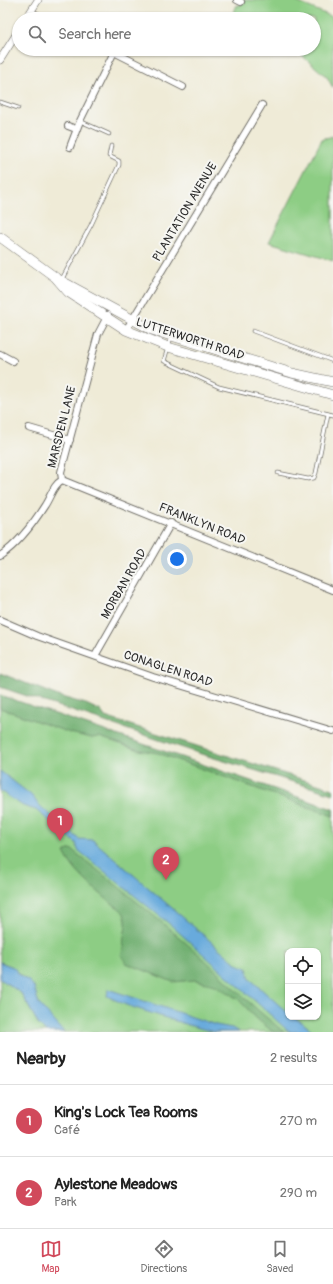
<!DOCTYPE html>
<html lang="en">
<head>
<meta charset="utf-8">
<style>
  body { margin:0; font-family:Pangolin,sans-serif; background:#f6f6f6; color:#222 }
  .controls { position:absolute; right:12px; bottom:12px; display:grid; overflow:hidden; border-radius:8px; box-shadow:0 1px 3px #0004 }
  .controls button { width:36px; height:36px; display:grid; place-items:center; padding:0; border:0; border-bottom:1px solid #e0e0e0; background:#fff; color:#222; font:20px sans-serif }
  .you { position:absolute; left:177px; top:559px; width:14px; height:14px; margin:-10px; border:3px solid #fff; border-radius:50%; background:#1a73e8; box-shadow:0 0 0 6px #1a73e833 }
  .badge { display:grid; place-items:center; width:26px; height:26px; border-radius:50%; background:#d1495b; color:#fff; font-size:13px; font-weight:700 }
  .pin { position:absolute; translate:-50% -33px; filter:drop-shadow(0 1px 2px #0008) }
  .pin::after { content:''; position:absolute; top:21px; width:14px; height:12px; background:inherit; clip-path:polygon(0 0,100% 0,50% 100%) }
  .list { margin:0; padding:0; list-style:none }
  h2 { display:flex; justify-content:space-between; align-items:center; height:52px; margin:0; padding:0 16px; font-size:17px }
  h2 small { font-size:13px; font-weight:400; color:#767676 }
  .list li { display:grid; grid-template-columns:26px 1fr auto; gap:12px; align-items:center; box-sizing:border-box; height:72px; padding:0 16px; border-top:1px solid #e0e0e0 }
  .list b { display:block; font-size:15px; white-space:nowrap }
  .list p { margin:0; font-size:13px; white-space:nowrap; color:#767676 }
  .list em { font-size:13px; font-style:normal; color:#767676 }
  .icon { flex:none; width:22px; height:22px; fill:none; stroke:currentColor; stroke-width:2; stroke-linecap:round; stroke-linejoin:round }
  .map { position:relative; flex:none; width:333px; height:1032px; overflow:hidden }
  .search { position:absolute; background:#fff; box-shadow:0 1px 3px #0004; left:12px; right:12px; top:12px; height:44px; display:flex; align-items:center; gap:10px; box-sizing:border-box; padding:0 14px; border-radius:22px; color:#767676; font-size:15px }
  .sheet { height:196px; background:#fff }
  nav { display:flex; justify-content:space-around; align-items:center; box-sizing:border-box; height:56px; border-top:1px solid #e0e0e0; background:#fff; font-size:11px; color:#767676 }
  nav a { display:grid; justify-items:center; gap:2px }
  nav .on { color:#d1495b }
  .map>svg:first-child { display:block }
  .green { fill:#8dcd84; stroke:#5c7c58; fill-rule:evenodd }
  .forest { fill:#72b072; stroke:#4e6e4e }
  .water { fill:#67aadc; stroke:#496a84 }
  .lines { fill:none; stroke-linecap:round; stroke-linejoin:round }
  .service-casing { stroke:#706e67; stroke-width:4.5 }
  .minor-casing { stroke:#706e67; stroke-width:8 }
  .tertiary-casing { stroke:#706e67; stroke-width:8 }
  .primary-casing { stroke:#706e67; stroke-width:10 }
  .service { stroke:#fff; stroke-width:3 }
  .minor { stroke:#fff; stroke-width:6 }
  .tertiary { stroke:#fff; stroke-width:7 }
  .primary { stroke:#fff; stroke-width:9 }
  .labels { text-anchor:middle; dominant-baseline:central; stroke-width:4; stroke-linejoin:round; paint-order:stroke }
  .street-label { font-size:12px; fill:#2b2b2b; stroke:#f6f6f2 }
</style>
</head>
<body>
<div class="map">
<svg width="333" height="1032" viewBox="0 0 333 1032">
  <rect width="100%" height="100%" fill="#f6f6f2"/>
  <filter id="ink" filterUnits="userSpaceOnUse"><feTurbulence type="fractalNoise" baseFrequency=".025" numOctaves="2"/><feDisplacementMap in="SourceGraphic" scale="8" xChannelSelector="R" yChannelSelector="G"/><feConvolveMatrix kernelMatrix="1 2 1 2 8 2 1 2 1" color-interpolation-filters="sRGB"/></filter>
  <filter id="wash" filterUnits="userSpaceOnUse"><feTurbulence type="fractalNoise" baseFrequency=".012" numOctaves="4" result="noise"/><feDisplacementMap in="SourceGraphic" scale="16" xChannelSelector="R" yChannelSelector="G"/><feGaussianBlur stdDeviation="0.9" result="paint"/><feColorMatrix in="noise" values="0 0 0 0 0 0 0 0 0 0 0 0 0 0 0 0 0 1.4 0 .05"/><feComposite in="paint" operator="in"/></filter>
  <g filter="url(#wash)">
    <rect width="100%" height="100%" fill="#efebd7"/>
    <g class="green">
      <polygon points="242,0 292,0 333,17 333,88 327,77 294,49 314,49 314,19 231,19 237,5 239,6"/>
      <polygon points="333,136 333,261 269,242 322,139"/>
      <path d="M 0,698 L 106,735 L 333,810 L 333,1032 L 54,1032 L 40,1010 L 29,981 L 22,977 L 13,967 L 0,962 ZM 288,951 L 318,951 L 318,1017 L 288,1017 Z"/>
      <polygon points="0,979 21,993 39,1025 46,1032 0,1032"/>
    </g>
    <g class="forest">
      <polygon points="0,673 58,696 86,704 101,711 105,717 333,789 333,794 201,754 0,687"/>
      <polygon points="0,695 333,809 333,816 158,753 139,750 99,737 92,738 70,733 0,708"/>
      <path d="M 71,849 C 116,885 162,921 205,960 C 231,985 256,1010 284,1032 L 273,1032 L 257,1019 L 238,999 L 215,985 L 195,980 L 173,982 L 126,963 L 121,955 L 124,947 C 121,936 130,925 124,914 C 122,909 115,906 110,902 C 94,888 73,872 64,852 Z"/>
    </g>
    <g class="water">
      <polygon points="0,771 31,795 40,806 79,839 93,840 237,964 247,968 250,979 288,1013 288,1017 294,1017 315,1032 291,1032 285,1028 172,926 78,850 76,843 36,810 23,806 0,791"/>
      <polygon points="0,962 13,967 22,977 29,981 34,987 39,1004 64,1032 46,1032 39,1025 21,993 0,979"/>
      <polygon points="108,989 216,1025 232,1028 239,1032 214,1032 188,1025 126,1005 107,996"/>
    </g>
  </g>
  <g filter="url(#ink)">
    <g class="lines">
      <defs>
        <g id="service">
          <polyline points="0,102 18,108"/>
          <polyline points="80,121 109,134"/>
          <polyline points="62,279 91,225 119,165 119,161 109,156 111,146"/>
          <polyline points="253,331 333,361"/>
          <polyline points="171,337 164,361 219,387 333,415"/>
          <polyline points="278,473 308,479 314,478 316,473 328,414"/>
        </g>
        <g id="minor">
          <polyline points="237,0 241,2"/>
          <polyline points="31,12 45,19"/>
          <polyline points="108,49 183,87"/>
          <polyline points="68,126 76,129"/>
          <polyline points="70,147 80,121 114,52"/>
          <polyline points="126,330 262,105"/>
          <polyline points="0,354 13,361"/>
          <polyline points="29,428 70,440"/>
          <polyline points="62,480 333,590"/>
          <path d="M 0,556 C 19,543 33,524 45,505 C 51,496 53,485 62,480 L 61,472 L 98,334 L 108,315"/>
          <polyline points="0,620 37,636 153,677 333,731"/>
          <polyline points="95,656 171,523"/>
        </g>
        <g id="tertiary">
          <polyline points="26,19 38,0"/>
          <polyline points="0,60 19,30"/>
        </g>
        <g id="primary">
          <polyline points="0,237 55,277 68,292 126,330 168,347 333,395"/>
          <polyline points="58,279 152,330 292,373 333,382"/>
        </g>
      </defs>
      <use href="#service" class="service-casing"/>
      <use href="#minor" class="minor-casing"/>
      <use href="#tertiary" class="tertiary-casing"/>
      <use href="#primary" class="primary-casing"/>
      <use href="#service" class="service"/>
      <use href="#minor" class="minor"/>
      <use href="#tertiary" class="tertiary"/>
      <use href="#primary" class="primary"/>
    </g>
  </g>
  <g class="labels">
    <g class="street-label">
      <text transform="translate(185 212) rotate(-59)">PLANTATION AVENUE</text>
      <text transform="translate(190 339) rotate(18)">LUTTERWORTH ROAD</text>
      <text transform="translate(62 427) rotate(-76)">MARSDEN LANE</text>
      <text transform="translate(202 524) rotate(22)">FRANKLYN ROAD</text>
      <text transform="translate(124 584) rotate(-60)">MORBAN ROAD</text>
      <text transform="translate(168 669) rotate(18)">CONAGLEN ROAD</text>
    </g>
  </g>
</svg>
<div class="controls">
<button><svg class="icon" aria-label="locate" viewBox="0 0 24 24"><circle cx="12" cy="12" r="6"/><path d="M12 2v4M12 18v4M2 12h4M18 12h4"/></svg></button>
<button><svg class="icon" aria-label="layers" viewBox="0 0 24 24"><path d="M12 4l9 5-9 5-9-5zM3 14l9 5 9-5"/></svg></button>
</div>
<div class="you"></div>
<div class="pin badge" style="left:60px;top:841px">1</div>
<div class="pin badge" style="left:166px;top:880px">2</div>
<div class="search"><svg class="icon" aria-label="search" viewBox="0 0 24 24"><circle cx="10" cy="10" r="6"/><path d="M15 15l6 6"/></svg>Search here</div>
</div>
<section class="sheet">
<h2>Nearby<small>2 results</small></h2>
<ul class="list">
<li><span class="badge">1</span><div><b>King's Lock Tea Rooms</b><p>Café</p></div><em>270 m</em></li>
<li><span class="badge">2</span><div><b>Aylestone Meadows</b><p>Park</p></div><em>290 m</em></li>
</ul>
</section>
<nav>
<a class="on"><svg class="icon" aria-label="map" viewBox="0 0 24 24"><path d="M3 6l6-2 6 2 6-2v14l-6 2-6-2-6 2zM9 4v14M15 6v14"/></svg>Map</a>
<a><svg class="icon" aria-label="directions" viewBox="0 0 24 24"><path d="M12 3l9 9-9 9-9-9zM9 14v-3h6M13 9l2 2-2 2"/></svg>Directions</a>
<a><svg class="icon" aria-label="saved" viewBox="0 0 24 24"><path d="M7 4h10v16l-5-4-5 4z"/></svg>Saved</a>
</nav>
</body>
</html>
